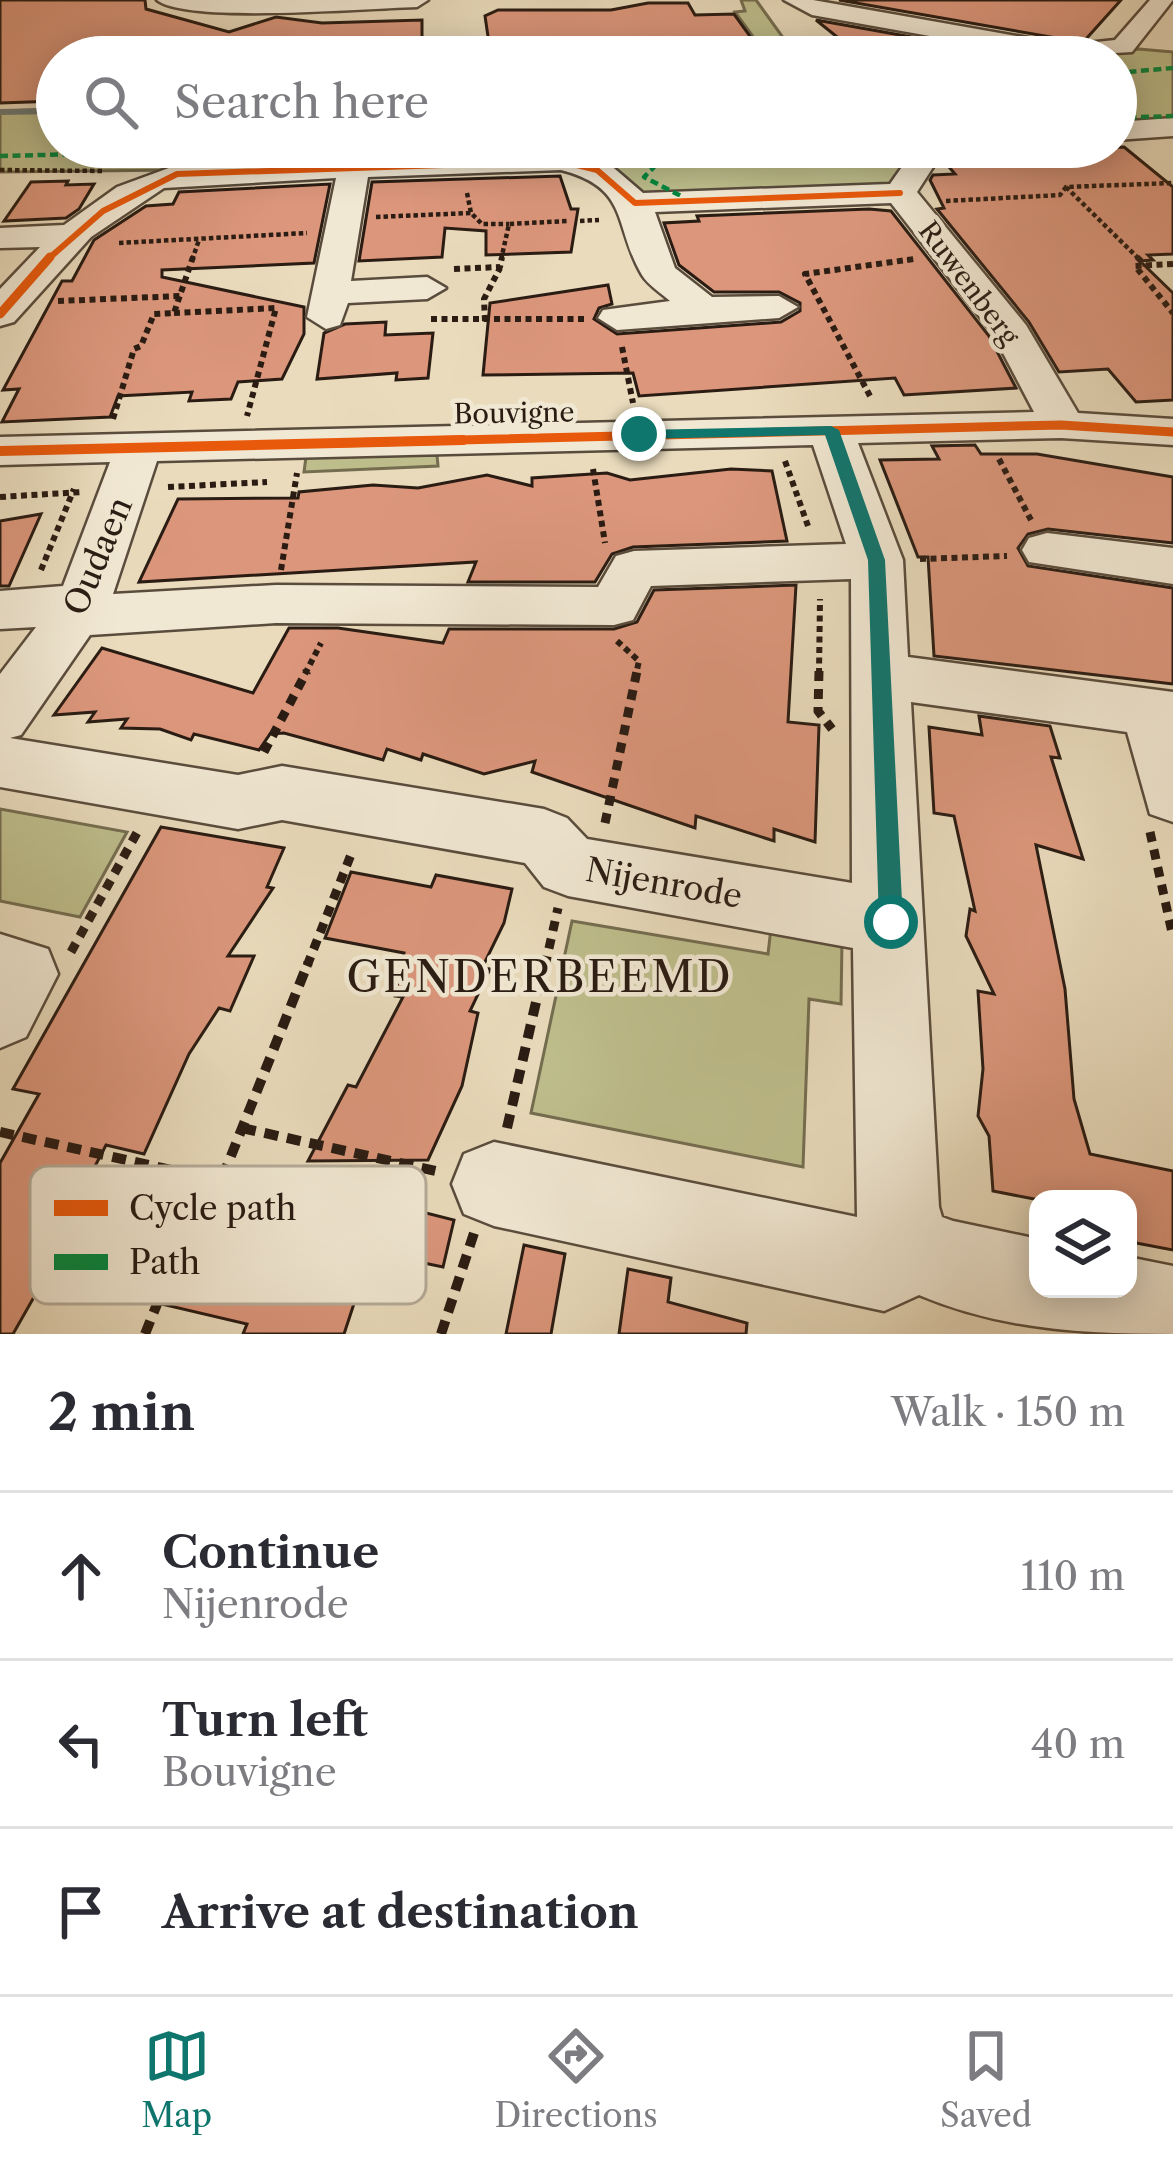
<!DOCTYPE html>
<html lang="en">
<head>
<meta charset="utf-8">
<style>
  body { margin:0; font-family:"Libre Caslon Text",serif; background:#f2f2f3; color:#2b2b33 }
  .controls { position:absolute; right:36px; bottom:36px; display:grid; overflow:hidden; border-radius:24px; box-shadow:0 6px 30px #0003 }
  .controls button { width:108px; height:108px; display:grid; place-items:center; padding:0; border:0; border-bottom:3px solid #e1e1e2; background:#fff; color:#2b2b33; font:60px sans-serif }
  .stop { position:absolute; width:36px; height:36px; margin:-27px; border:9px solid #0f766e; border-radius:50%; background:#fff }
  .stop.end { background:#0f766e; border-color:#fff; box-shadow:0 3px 12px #0008 }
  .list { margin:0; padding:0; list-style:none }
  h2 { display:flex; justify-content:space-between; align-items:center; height:156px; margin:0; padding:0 48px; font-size:51px }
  h2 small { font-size:39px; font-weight:400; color:#7c7c81 }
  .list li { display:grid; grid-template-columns:78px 1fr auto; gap:36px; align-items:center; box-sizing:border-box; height:168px; padding:0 48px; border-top:3px solid #e1e1e2 }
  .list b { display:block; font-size:45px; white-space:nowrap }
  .list p { margin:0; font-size:39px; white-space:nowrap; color:#7c7c81 }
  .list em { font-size:39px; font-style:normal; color:#7c7c81 }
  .icon { flex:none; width:66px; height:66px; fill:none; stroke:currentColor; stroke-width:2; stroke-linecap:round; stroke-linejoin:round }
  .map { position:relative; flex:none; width:1173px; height:1334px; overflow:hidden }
  .search { position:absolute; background:#fff; box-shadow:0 6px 30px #0003; left:36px; right:36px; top:36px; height:132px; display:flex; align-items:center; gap:30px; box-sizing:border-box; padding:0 42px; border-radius:66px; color:#7c7c81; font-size:45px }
  .sheet { height:660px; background:#fff }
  nav { display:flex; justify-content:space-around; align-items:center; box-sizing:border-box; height:168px; border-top:3px solid #e1e1e2; background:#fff; font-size:33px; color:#7c7c81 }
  nav a { display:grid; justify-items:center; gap:6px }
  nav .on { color:#0f766e }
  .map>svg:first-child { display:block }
  .green { fill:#bebe8c; stroke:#746d50; stroke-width:3 }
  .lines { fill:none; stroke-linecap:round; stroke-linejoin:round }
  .stream { stroke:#6d7a76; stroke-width:6 }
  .building { fill:#db967b; stroke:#2a1c13; stroke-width:3 }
  .minor-casing { stroke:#5a4c3d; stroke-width:5 }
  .path-far3 { stroke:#2a1c13; stroke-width:4.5; stroke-dasharray:4.5 3; stroke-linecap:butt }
  .path-far2 { stroke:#2a1c13; stroke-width:6; stroke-dasharray:6 4.5; stroke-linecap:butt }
  .path-far1 { stroke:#2a1c13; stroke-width:9; stroke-dasharray:10 8; stroke-linecap:butt }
  .path { stroke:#2a1c13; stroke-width:10; stroke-dasharray:14 9; stroke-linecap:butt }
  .minor { fill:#f1e8d3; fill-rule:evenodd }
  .quiet { stroke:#00873e; stroke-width:4.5; stroke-dasharray:8 4.5; stroke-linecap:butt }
  .cycleway-far2-casing { stroke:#f1e8d3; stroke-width:9 }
  .cycleway-far1-casing { stroke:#f1e8d3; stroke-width:15 }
  .cycleway-casing { stroke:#f1e8d3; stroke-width:16 }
  .cycleway-far2 { stroke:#e8590c; stroke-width:6 }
  .cycleway-far1 { stroke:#e8590c; stroke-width:9 }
  .cycleway { stroke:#e8590c; stroke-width:10 }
  .route { fill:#0f766e }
  .labels { text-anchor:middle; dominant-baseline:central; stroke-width:9; stroke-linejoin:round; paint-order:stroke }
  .far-street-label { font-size:27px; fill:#2a1c13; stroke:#f1e8d3 }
  .street-label { font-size:33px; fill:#2a1c13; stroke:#f1e8d3 }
  .near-neighbourhood-label { font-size:42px; letter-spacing:3px; fill:#2a1c13; stroke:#f1e8d3 }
  .key { fill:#f1e8d3; stroke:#b5ab99; stroke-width:3 }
  .key-label { font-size:33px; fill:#2a1c13 }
</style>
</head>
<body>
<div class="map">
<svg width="1173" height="1334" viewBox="0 0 1173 1334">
  <rect width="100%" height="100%" fill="#e9dbbc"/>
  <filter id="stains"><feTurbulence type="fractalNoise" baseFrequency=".00167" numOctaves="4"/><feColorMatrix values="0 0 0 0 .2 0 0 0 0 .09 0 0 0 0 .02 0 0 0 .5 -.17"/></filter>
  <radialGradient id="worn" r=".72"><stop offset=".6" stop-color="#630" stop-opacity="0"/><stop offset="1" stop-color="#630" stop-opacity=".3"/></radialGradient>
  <g class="green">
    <polygon points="741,0 756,0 797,57 768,57 735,12 745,11"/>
    <polygon points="1139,49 1173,52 1173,120 1116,124 1116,57 1066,57"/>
    <polygon points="57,109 57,147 919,147 889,185 646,198 602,167 326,160 177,170 0,172 0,111"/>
    <polygon points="437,455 438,466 304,472 306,457"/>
    <polygon points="0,809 127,832 80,917 0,901"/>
    <polygon points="572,921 768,954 771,928 842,940 841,1004 809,999 803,1167 531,1113"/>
  </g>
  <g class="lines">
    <polyline class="stream" points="0,112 57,111"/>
  </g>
  <g class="building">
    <polygon points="0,0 145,0 146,9 229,32 276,17 322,23 422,20 422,57 57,57 57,101 0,103"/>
    <polygon points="839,0 1121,0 1086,39 1068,40"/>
    <polygon points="648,3 688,3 695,15 734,14 765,57 491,57 485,16 498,10 611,10"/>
    <polygon points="816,20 1007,54 862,57"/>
    <polygon points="1124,147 1173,187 1173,254 1148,255 1153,260 1140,261 1173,293 1173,400 1136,402 1108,369 1059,372 1029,322 937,209 944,208 930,180 933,175 955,174 944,161 985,159 977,150"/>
    <polygon points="560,176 571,209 578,209 571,252 486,255 486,231 445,228 442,257 359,261 372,182"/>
    <polygon points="68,181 66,185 94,184 79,209 66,218 4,221 31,182"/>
    <polygon points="330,184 314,263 162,270 162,277 304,307 304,334 282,379 238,382 231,399 189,401 192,392 118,396 110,417 2,422 19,389 3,390 62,281 72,281 94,240 146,206 173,204 179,192"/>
    <polygon points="869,209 891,211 989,336 1016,388 904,395 895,378 639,396 633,373 483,375 490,303 608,285 612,304 599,308 594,319 617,334 781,322 800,311 800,303 779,292 714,292 679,265 664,223 699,221 697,216"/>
    <polygon points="386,322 385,335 433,333 428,378 396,380 397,373 317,379 324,333 345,324"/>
    <polygon points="975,445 981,454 1037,454 1173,477 1173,543 1048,529 1028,534 1018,548 1028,566 1173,588 1173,684 934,656 928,557 918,557 880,460 939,459 932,446"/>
    <polygon points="731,469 772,471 787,541 633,547 612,554 595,582 468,582 476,562 139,582 178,499 298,498 299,492 373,485 418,488 487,475 532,486 532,478 607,473 630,480"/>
    <polygon points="41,514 9,586 0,586 0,521"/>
    <polygon points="796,585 788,722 819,725 815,842 774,829 774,841 696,816 695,828 532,772 535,761 484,774 423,754 421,760 387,749 383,760 284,733 270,734 259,750 194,734 191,740 160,729 121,728 127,719 88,722 95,712 54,715 102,648 253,693 289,628 338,628 443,643 449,629 614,629 637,622 654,590"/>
    <polygon points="979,716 1050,726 1060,758 1051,757 1083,859 1036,845 1065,989 1074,1099 1090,1154 1173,1171 1173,1250 1136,1243 1129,1199 1034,1199 993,1191 989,1136 978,1116 983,1069 978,991 994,994 966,936 970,909 975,911 954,816 934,813 929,727 982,735"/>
    <polygon points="161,827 284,848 267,887 273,888 228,956 254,956 230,1011 219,1008 189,1054 144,1154 106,1145 67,1220 55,1260 13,1334 0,1334 0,1163 39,1094 13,1089"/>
    <polygon points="351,872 431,887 436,875 512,889 504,923 482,968 490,969 470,1011 478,1013 462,1086 428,1160 308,1161 348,1085 356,1087 403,997 395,996 404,953 325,938"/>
    <polygon points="296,1180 454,1220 443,1267 371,1252 344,1334 243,1334 247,1324 123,1295 137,1263 253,1296"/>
    <polygon points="524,1245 565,1254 551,1334 506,1334"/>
    <polygon points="628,1269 671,1278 668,1302 747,1323 746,1334 619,1334"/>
  </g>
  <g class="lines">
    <defs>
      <g id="minor">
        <path d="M 157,0 L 428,0 L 417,7 C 371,8 186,24 157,0 Z"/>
        <polygon points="784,0 813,0 1068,45 1115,40 1150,0 1173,0 1132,52 1048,57 812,15"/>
        <polygon points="1173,118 1173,136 1116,140 1116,122"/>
        <path d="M 916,147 L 946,147 L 917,192 L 1026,325 L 1078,413 L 1173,419 L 1173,445 L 1061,438 L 858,443 L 903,560 L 908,657 L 1173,692 L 1173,822 L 1150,814 L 1127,732 L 911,702 L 939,1207 L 942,1217 L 953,1221 L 1038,1239 L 1038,1289 L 1128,1289 L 1128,1257 L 1173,1266 L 1173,1334 C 1085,1334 1002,1330 919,1295 L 884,1311 L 494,1226 L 464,1214 L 452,1184 L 464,1154 L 494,1142 L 857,1217 L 853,948 L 568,896 L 544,887 L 525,863 L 282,820 L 238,829 L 0,787 L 0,674 L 36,627 L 0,629 L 0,591 L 63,586 L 110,462 L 0,465 L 0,437 L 1034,412 L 993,334 L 891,203 L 655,212 L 675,268 L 712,297 L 779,296 L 798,307 L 779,318 L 617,330 L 598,318 L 603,310 L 670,301 C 661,293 648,285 642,275 C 613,226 631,188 561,170 L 368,177 L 351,281 L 427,277 L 446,288 L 427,299 L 348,303 L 340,325 L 326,329 L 307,317 L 336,178 L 164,188 L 91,237 L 14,322 L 0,326 L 0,289 L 40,247 L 0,248 L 0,228 L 64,225 L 117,187 L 177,165 L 561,152 L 608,163 L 643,193 L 890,184 ZM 813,445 L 846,544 L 634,551 L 616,556 L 598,587 L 276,585 L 113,594 L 157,461 ZM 851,579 L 852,883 L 587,839 L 567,818 L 544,809 L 282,766 L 238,775 L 10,738 L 21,735 L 90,635 L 276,623 L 614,625 L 633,620 L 651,586 Z"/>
        <polygon points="1047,533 1173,548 1173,584 1029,562 1022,550 1029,538"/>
        <polygon points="0,934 48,949 58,974 26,1037 0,1048"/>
      </g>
    </defs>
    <use href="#minor" class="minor-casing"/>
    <g class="path-far3">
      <polyline points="0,170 103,171"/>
      <polyline points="1066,187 1140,260"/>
      <polyline points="467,193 471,213 482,224 509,224"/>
      <polyline points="946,201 1060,195 1066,187 1173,183"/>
      <polyline points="376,217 471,213"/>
      <polyline points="580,221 599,220"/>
      <polyline points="119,243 307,233"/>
      <polyline points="192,260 199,240"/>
      <polyline points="501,260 509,224 567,221"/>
      <polyline points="907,260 914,259"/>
    </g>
    <g class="path-far2">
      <polyline points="1137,257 1145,265"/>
      <polyline points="1173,264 1135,266 1173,313"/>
      <polyline points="454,269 500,267 502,257"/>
      <polyline points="58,301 180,296"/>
      <polyline points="174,313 276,308 247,416"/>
      <polyline points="431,319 584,319"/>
      <polyline points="485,321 484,299 500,268"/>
      <polyline points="622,347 633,403"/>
      <polyline points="870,396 805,274 914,259"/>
      <polyline points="113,419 134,349 141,346 154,314 174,313 193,257"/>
      <polyline points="999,459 1031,520"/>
      <polyline points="785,461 808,526"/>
      <polyline points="593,469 605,543"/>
      <polyline points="168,487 267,482"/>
      <polyline points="0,497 82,492"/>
      <polyline points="920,559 1007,556"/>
      <polyline points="41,570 74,489"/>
      <polyline points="281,570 297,473"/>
      <polyline points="617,641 639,661 636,674"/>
      <polyline points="305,674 321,643"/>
      <polyline points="819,674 820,599"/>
    </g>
    <g class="path-far1">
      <polyline points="819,671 818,711 832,729"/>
      <polyline points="264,752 307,671"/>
      <polyline points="605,823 637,671"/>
      <polyline points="1150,832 1173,937"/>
      <polyline points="71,952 139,829"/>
      <polyline points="307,966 352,852"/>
      <polyline points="545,966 558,908"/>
    </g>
    <g class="path">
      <polyline points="242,1128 440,1172"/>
      <polyline points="507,1128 545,963"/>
      <polyline points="0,1132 221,1181 308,963"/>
      <polyline points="145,1334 208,1177"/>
      <polyline points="441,1334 474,1233"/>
    </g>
    <use href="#minor" class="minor"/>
    <g class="quiet">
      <polyline points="1116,73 1173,68"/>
      <polyline points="1116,118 1173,116"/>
      <polyline points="674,147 644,177 681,196"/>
      <polyline points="0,156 369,147"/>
    </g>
    <defs>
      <polyline id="cycleway-far2" points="47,260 103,211 177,174 561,161 597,170 635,203 900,193"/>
      <g id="cycleway-far1">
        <polyline points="0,314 50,257"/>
        <polyline points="340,443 1061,425 1173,432"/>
      </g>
      <polyline id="cycleway" points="0,451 463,440"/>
    </defs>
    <use href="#cycleway-far2" class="cycleway-far2-casing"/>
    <use href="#cycleway-far1" class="cycleway-far1-casing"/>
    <use href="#cycleway" class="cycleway-casing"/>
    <use href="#cycleway-far2" class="cycleway-far2"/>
    <use href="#cycleway-far1" class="cycleway-far1"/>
    <use href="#cycleway" class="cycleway"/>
  </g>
  <polygon class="route" points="831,426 839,430 885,560 903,922 891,933 879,922 868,560 825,435 639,439 631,434 639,430"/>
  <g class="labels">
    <g class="far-street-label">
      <text transform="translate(969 283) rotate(53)">Ruwenberg</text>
      <text transform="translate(514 413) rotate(-1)">Bouvigne</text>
    </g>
    <g class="street-label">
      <text transform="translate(98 556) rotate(-67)">Oudaen</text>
      <text transform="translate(664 883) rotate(10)">Nijenrode</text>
    </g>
    <g class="near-neighbourhood-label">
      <text x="540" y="977">GENDERBEEMD</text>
    </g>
  </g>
  <rect x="30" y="1166" width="396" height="138" rx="18" class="key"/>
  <rect x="54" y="1200" width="54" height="16" fill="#e8590c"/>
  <rect x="54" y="1254" width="54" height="16" fill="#00873e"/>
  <g class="key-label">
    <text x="129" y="1220">Cycle path</text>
    <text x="129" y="1274">Path</text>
  </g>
  <rect width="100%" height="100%" filter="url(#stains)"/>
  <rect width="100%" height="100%" fill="url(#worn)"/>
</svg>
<div class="controls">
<button><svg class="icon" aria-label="layers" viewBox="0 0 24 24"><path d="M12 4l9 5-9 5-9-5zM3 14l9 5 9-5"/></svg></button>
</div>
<div class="stop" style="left:891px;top:922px"></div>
<div class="stop end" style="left:639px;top:434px"></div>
<div class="search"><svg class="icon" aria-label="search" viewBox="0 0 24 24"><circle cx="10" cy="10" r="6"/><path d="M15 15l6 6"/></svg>Search here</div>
</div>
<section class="sheet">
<h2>2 min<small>Walk · 150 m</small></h2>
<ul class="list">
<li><svg class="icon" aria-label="ahead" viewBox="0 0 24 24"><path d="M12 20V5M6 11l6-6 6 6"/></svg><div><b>Continue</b><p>Nijenrode</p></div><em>110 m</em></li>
<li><svg class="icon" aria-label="left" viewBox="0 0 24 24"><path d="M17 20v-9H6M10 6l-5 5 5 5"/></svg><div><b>Turn left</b><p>Bouvigne</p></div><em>40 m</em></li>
<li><svg class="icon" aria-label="arrive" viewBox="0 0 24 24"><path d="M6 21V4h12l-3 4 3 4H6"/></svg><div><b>Arrive at destination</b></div></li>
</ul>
</section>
<nav>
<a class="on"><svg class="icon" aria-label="map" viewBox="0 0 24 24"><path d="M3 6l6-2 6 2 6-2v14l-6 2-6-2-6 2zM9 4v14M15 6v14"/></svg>Map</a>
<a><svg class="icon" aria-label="directions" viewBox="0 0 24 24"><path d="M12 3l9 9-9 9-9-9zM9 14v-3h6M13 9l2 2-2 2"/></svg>Directions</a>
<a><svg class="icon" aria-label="saved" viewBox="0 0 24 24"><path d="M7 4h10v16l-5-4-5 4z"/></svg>Saved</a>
</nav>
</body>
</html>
